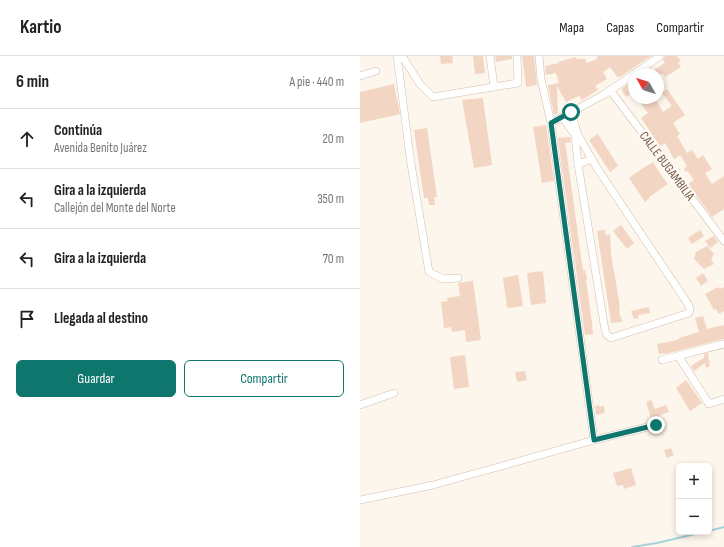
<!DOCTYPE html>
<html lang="es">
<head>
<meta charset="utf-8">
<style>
  body { margin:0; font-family:"Sofia Sans Condensed",sans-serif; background:#f2f2f2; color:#222 }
  .controls { position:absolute; right:12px; bottom:12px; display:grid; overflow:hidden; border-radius:6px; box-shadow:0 2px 6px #0003 }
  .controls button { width:36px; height:36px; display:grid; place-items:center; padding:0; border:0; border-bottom:1px solid #e0e0e0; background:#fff; color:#222; font:20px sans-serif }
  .compass { position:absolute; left:268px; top:12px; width:36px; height:36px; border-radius:50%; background:#fff; box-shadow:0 2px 6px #0003; rotate:309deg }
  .stop { position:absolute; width:12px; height:12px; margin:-9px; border:3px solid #0f766e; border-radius:50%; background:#fff }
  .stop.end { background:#0f766e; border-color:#fff; box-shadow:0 1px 4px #0008 }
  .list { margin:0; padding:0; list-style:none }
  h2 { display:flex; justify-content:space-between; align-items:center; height:52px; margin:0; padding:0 16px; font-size:17px }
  h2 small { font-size:13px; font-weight:400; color:#767676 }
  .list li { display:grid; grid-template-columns:26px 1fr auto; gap:12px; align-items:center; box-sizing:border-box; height:60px; padding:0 16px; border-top:1px solid #e0e0e0 }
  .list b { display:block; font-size:15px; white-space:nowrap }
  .list p { margin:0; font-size:13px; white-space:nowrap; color:#767676 }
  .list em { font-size:13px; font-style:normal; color:#767676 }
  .actions { display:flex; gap:8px; padding:12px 16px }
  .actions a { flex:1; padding:9px 0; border:1px solid #0f766e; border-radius:6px; text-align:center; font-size:14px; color:#0f766e }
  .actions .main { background:#0f766e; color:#fff }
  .icon { flex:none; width:22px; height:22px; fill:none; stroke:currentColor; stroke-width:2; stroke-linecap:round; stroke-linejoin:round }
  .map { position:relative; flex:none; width:364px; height:491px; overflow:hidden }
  header { display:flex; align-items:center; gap:24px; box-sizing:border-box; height:56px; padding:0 20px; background:#fff; border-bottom:1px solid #e0e0e0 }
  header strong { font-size:19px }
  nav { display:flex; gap:22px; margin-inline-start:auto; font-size:14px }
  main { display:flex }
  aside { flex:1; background:#fff }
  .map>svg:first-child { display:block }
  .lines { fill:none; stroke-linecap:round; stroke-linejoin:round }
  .stream { stroke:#a5d3da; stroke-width:2 }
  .building { fill:#f3d5c3 }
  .minor-casing { stroke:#d1beb0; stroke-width:8 }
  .minor { stroke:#fff; stroke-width:7 }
  .route { stroke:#0f766e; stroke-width:5 }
  .labels { text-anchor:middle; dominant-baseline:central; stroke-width:4; stroke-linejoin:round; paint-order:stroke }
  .street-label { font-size:13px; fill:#7a5c4d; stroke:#fffaf3 }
</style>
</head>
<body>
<header>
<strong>Kartio</strong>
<nav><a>Mapa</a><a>Capas</a><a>Compartir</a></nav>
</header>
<main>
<aside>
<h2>6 min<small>A pie · 440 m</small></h2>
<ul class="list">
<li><svg class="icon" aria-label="ahead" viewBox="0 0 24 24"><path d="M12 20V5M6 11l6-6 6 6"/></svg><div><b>Continúa</b><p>Avenida Benito Juárez</p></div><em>20 m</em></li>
<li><svg class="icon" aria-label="left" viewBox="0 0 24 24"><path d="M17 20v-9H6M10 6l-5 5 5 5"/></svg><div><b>Gira a la izquierda</b><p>Callejón del Monte del Norte</p></div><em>350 m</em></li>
<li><svg class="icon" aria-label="left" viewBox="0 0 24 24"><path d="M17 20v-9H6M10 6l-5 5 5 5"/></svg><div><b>Gira a la izquierda</b></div><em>70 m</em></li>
<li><svg class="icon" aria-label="arrive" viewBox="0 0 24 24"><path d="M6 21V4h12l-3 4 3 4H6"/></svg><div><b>Llegada al destino</b></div></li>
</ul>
<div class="actions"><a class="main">Guardar</a><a>Compartir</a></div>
</aside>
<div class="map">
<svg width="364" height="491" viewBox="0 0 364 491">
  <rect width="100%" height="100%" fill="#fdf6ec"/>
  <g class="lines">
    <g class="stream">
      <polyline points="349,475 364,471"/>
      <polyline points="272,491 297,487 344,476"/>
    </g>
  </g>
  <g class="building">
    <polygon points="80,0 92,0 93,7 81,8"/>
    <polygon points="113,0 123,0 125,17 115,18"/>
    <polygon points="135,0 152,0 152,3 136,6"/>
    <polygon points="162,0 174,0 177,29 166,31"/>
    <polygon points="237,0 291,0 260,21 259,20 258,22 250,11 243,16 247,23 235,30 238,34 222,44 219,40 206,46 197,30 198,57 194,59 188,29 199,27 196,17 186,19 185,10 199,7 198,6 216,1 217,3 225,3 227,7 237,3"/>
    <polygon points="305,0 317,0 321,5 318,7 321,11 305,21 303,18 283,18 291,12 293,15 305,7 303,4"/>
    <polygon points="274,24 274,36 266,41 261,33"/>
    <polygon points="34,28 40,58 0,67 0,36"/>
    <polygon points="307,33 325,59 313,67 320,78 317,80 320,85 327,97 332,94 338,103 343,99 352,113 345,117 352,128 364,120 364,153 352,161 328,128 334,124 328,115 326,116 324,113 327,110 320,99 314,103 305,87 300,90 281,62 288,57 277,42 295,42 303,56 312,50 302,37"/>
    <polygon points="123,42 132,109 114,112 102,44"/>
    <polygon points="186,69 194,125 182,127 173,71"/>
    <polygon points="67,72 77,141 74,141 75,149 69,149 68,142 64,142 54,74"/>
    <polygon points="238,78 258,110 250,116 229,84"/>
    <polygon points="210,81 211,86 205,87 206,92 219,186 223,215 225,214 227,224 226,224 232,267 233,278 225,279 198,82"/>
    <polygon points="293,106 301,119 308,128 289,141 290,142 285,146 269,122 280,114"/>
    <polygon points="261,169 274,187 267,193 253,175"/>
    <polygon points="245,174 246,180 250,178 251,198 259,245 260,261 261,261 262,266 251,267 237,175"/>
    <polygon points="340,174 344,180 332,188 328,182"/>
    <polygon points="354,180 358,186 350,192 345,185"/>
    <polygon points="347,190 354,198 351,203 354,208 344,213 334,203 336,196"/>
    <polygon points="183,215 186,247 171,249 167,217"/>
    <polygon points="343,217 348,225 341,230 336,222"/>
    <polygon points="158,219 163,250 147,252 143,222"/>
    <polygon points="113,225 121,284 106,286 105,274 92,276 91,271 84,272 81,246 88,245 87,242 100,240 98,227"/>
    <polygon points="358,231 360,233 364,231 364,255 359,258 356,253 354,254 345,238"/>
    <polygon points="289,251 290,257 278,259 279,262 274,263 271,255"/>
    <polygon points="343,260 347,273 364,269 364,283 305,298 305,297 299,298 297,288 313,285 319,283 319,282 339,276 335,262"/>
    <polygon points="348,297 350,310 346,312 345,307 334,315 331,310 344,302 344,298"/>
    <polygon points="105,299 109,331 94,333 90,301"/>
    <polygon points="165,315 167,324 157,326 155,316"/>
    <polygon points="326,324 342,347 330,355 316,332"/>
    <polygon points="291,344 295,353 306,349 309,356 298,360 300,366 297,364 292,365 286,346"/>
    <polygon points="239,349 240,351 244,350 245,357 236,359 235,350"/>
    <polygon points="311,392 314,399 307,402 304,394"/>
    <polygon points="271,412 276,429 264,433 263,429 257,430 253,417"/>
  </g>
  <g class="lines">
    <defs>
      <g id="minor">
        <polyline points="37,0 51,108 69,216 83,223 98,222"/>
        <polyline points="42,0 60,28 73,41 158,27 157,0"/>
        <polyline points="130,0 134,31"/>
        <polyline points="179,0 181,23 191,67 234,384"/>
        <polyline points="0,20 16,15"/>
        <polyline points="250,34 364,185"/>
        <polyline points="202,61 215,79 218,108 245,274 247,279 251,282 329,257 330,253 328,248 237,112 218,79 211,56"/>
        <polyline points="191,67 245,38 300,0"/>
        <polyline points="218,108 232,103"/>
        <polyline points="319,301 349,348 364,343"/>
        <polyline points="302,304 364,288"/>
        <polyline points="0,349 34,337"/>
        <polyline points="0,444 73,429 149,408 234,384 296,369"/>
      </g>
    </defs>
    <use href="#minor" class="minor-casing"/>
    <use href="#minor" class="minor"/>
  </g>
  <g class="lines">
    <polyline class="route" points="211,56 191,67 234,384 296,369"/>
  </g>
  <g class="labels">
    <g class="street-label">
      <text transform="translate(307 110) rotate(53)">CALLE BUGAMBILIA</text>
    </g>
  </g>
</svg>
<div class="controls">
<button>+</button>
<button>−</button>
</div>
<svg class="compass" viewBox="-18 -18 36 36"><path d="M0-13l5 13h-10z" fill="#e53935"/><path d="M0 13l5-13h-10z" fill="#767676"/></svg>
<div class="stop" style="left:211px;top:56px"></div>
<div class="stop end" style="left:296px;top:369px"></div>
</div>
</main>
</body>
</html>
